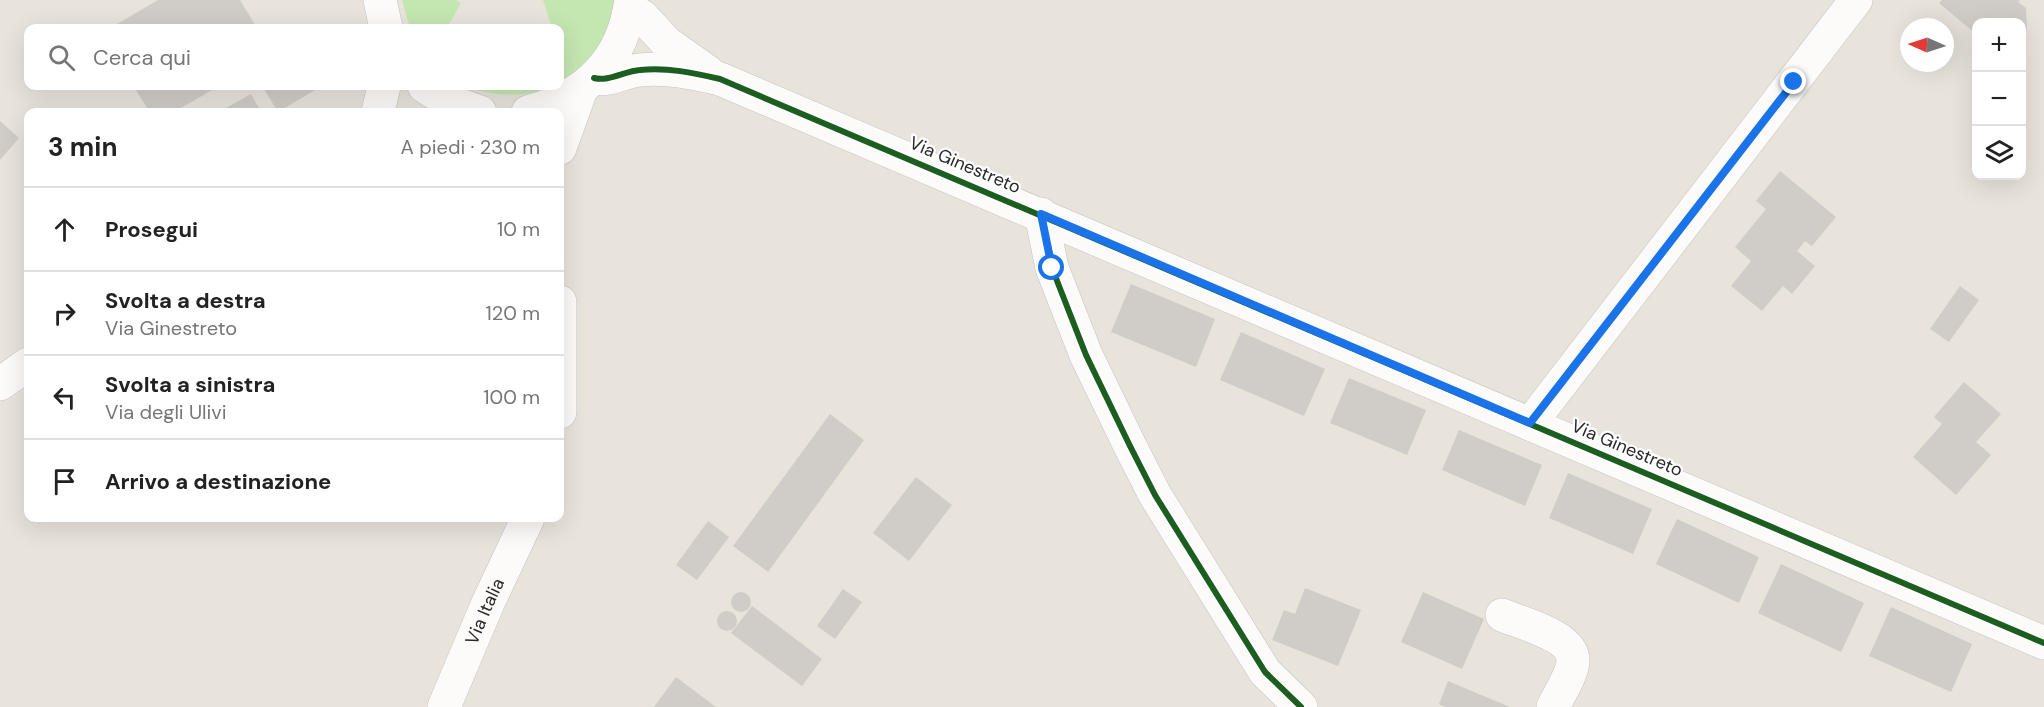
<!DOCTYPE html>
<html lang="it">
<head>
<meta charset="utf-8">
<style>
  body { margin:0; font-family:"DM Sans",sans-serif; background:#f6f6f6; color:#222 }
  .controls { position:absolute; right:18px; top:18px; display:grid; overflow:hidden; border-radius:12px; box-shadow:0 6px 24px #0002 }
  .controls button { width:54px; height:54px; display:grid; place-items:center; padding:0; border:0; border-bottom:2px solid #e0e0e0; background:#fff; color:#222; font:30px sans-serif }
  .compass { position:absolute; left:1900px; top:18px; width:54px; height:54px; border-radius:50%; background:#fff; box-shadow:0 6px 24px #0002; rotate:273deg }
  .stop { position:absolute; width:18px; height:18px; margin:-14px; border:4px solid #1a73e8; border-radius:50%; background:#fff }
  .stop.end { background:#1a73e8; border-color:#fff; box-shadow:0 2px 6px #0008 }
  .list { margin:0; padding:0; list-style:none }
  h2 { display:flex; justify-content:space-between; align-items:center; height:78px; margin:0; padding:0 24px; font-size:26px }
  h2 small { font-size:20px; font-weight:400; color:#767676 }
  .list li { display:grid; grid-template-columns:39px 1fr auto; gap:18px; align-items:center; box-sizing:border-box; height:84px; padding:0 24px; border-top:2px solid #e0e0e0 }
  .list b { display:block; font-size:22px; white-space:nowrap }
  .list p { margin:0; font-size:20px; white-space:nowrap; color:#767676 }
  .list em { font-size:20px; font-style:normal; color:#767676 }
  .icon { flex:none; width:33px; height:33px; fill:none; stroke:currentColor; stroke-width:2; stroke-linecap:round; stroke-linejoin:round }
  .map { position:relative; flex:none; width:2044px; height:707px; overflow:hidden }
  .search { position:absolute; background:#fff; box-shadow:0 6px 24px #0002; left:24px; top:24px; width:540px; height:66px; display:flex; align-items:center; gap:15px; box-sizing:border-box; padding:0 21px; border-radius:12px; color:#767676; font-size:22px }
  .panel { position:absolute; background:#fff; box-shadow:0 6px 24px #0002; left:24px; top:108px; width:540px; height:414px; border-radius:12px }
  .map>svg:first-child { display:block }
  .grass { fill:#c4e7b1 }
  .building { fill:#d0cdc8 }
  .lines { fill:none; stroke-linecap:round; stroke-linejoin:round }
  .minor-casing { stroke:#c4c3c3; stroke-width:34 }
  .minor { stroke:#fcfbfa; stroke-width:33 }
  .cycleway-casing { stroke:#fff; stroke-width:10 }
  .cycleway { stroke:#1b5e20; stroke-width:6 }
  .route { stroke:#1a73e8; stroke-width:8 }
  .labels { text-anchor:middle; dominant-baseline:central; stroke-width:4.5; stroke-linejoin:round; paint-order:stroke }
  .street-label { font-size:18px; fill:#282828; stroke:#fff }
</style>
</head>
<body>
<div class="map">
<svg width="2044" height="707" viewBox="0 0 2044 707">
  <rect width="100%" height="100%" fill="#e8e4dc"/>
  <g class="grass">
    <polygon points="402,0 456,0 461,3 447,28 410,28"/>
    <path d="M 543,0 L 616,0 C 612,34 591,68 560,82 L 560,28 L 552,28 Z"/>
    <path d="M 463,86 L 552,86 C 523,99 493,96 463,86 Z"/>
  </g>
  <g class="building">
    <polygon points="158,0 240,0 257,28 110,28"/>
    <polygon points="1942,0 2020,0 2018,2 2026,8 2027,29 2022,35 2022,22 1976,22 1976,34 1939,3"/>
    <polygon points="133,86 219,86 174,112 150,112"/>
    <polygon points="262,86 322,86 278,112"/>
    <polygon points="251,94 261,112 219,112"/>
    <polygon points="0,121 19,138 0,160"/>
    <polygon points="1780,171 1836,217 1812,246 1805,241 1797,251 1815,266 1792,294 1783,286 1762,311 1731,286 1751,261 1735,247 1766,209 1756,201"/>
    <polygon points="1131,284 1215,319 1196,367 1111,332"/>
    <polygon points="1960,286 1979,300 1949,342 1930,329"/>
    <polygon points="1241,332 1325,369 1304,416 1220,380"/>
    <polygon points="1349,378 1426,410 1407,455 1330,423"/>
    <polygon points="1964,382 2001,414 1976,442 1991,455 1956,495 1913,457 1942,424 1934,417"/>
    <polygon points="830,414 864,440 768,572 733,546"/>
    <polygon points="1459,430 1542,465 1525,506 1442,470"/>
    <polygon points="1568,473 1652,509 1633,554 1549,518"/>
    <polygon points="916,477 952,505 909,561 873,533"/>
    <polygon points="1677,519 1759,557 1739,603 1656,564"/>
    <polygon points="708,521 729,537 697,580 676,565"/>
    <polygon points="1781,564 1864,603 1841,652 1758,613"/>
    <polygon points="1305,588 1361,610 1338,666 1272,640 1284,610 1295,614"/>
    <polygon points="843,589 862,602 835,639 817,626"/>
    <polygon points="1423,592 1484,619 1462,669 1401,642"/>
    <circle cx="741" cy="602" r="10"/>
    <polygon points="752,606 822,659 802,686 731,633"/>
    <polygon points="1891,607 1972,644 1951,692 1869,656"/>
    <circle cx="727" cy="621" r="10"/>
    <polygon points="676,677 716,707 654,707"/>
    <polygon points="1448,681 1510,707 1445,707 1439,704"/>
  </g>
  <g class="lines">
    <defs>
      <g id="minor">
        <polyline points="380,0 386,28"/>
        <polyline points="629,12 642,16 667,43 708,72"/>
        <path d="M 594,78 C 608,82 625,71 640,70 C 667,67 694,73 720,79 L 2044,643"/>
        <polyline points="424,86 446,100 480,112"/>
        <polyline points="378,112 384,86"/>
        <path d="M 528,112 C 586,96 623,61 631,0"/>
        <polyline points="560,148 581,90"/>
        <polyline points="1041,214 1052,268 1086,355 1130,446 1155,495 1265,672 1301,707"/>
        <polyline points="560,302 560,412"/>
        <polyline points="0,384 28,364"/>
        <polyline points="1530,424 1856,0"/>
        <path d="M 1502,615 C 1521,623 1573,636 1573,660 C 1573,674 1559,694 1553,707"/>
        <path id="s1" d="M 444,707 L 488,603 L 528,518"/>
      </g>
    </defs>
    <use href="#minor" class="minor-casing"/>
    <use href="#minor" class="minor"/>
    <defs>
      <g id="cycleway">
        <path d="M 594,78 C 608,82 625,71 640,70 C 667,67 694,73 720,79 L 2044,643"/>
        <polyline points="1041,214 1052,268 1086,355 1130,446 1155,495 1265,672 1301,707"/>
      </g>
    </defs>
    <use href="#cycleway" class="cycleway-casing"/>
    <use href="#cycleway" class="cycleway"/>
  </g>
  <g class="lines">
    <polyline class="route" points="1052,268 1041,214 1530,423 1794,82"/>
  </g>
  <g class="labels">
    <g class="street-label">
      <text transform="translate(965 165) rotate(23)">Via Ginestreto</text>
      <text transform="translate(1627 448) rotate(23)">Via Ginestreto</text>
      <text stroke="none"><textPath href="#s1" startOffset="104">Via Italia</textPath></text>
    </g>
  </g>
</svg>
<div class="controls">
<button>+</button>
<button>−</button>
<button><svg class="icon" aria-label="layers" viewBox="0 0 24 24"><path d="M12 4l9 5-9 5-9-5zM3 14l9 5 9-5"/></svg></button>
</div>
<svg class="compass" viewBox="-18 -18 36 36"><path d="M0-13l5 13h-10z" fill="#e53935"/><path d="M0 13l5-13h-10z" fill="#767676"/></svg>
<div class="stop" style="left:1052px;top:268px"></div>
<div class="stop end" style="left:1794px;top:82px"></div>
<div class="search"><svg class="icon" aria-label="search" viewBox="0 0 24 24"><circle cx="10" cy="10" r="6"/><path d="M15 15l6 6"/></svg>Cerca qui</div>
<section class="panel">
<h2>3 min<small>A piedi · 230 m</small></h2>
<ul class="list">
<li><svg class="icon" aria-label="ahead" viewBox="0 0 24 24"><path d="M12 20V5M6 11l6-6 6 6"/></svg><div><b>Prosegui</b></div><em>10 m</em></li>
<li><svg class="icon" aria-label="right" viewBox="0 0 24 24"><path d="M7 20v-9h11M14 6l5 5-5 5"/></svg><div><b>Svolta a destra</b><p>Via Ginestreto</p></div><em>120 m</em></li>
<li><svg class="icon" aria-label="left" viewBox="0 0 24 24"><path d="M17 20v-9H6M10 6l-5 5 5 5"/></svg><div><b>Svolta a sinistra</b><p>Via degli Ulivi</p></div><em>100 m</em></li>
<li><svg class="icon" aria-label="arrive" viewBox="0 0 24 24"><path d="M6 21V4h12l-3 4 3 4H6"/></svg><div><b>Arrivo a destinazione</b></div></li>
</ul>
</section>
</div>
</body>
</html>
